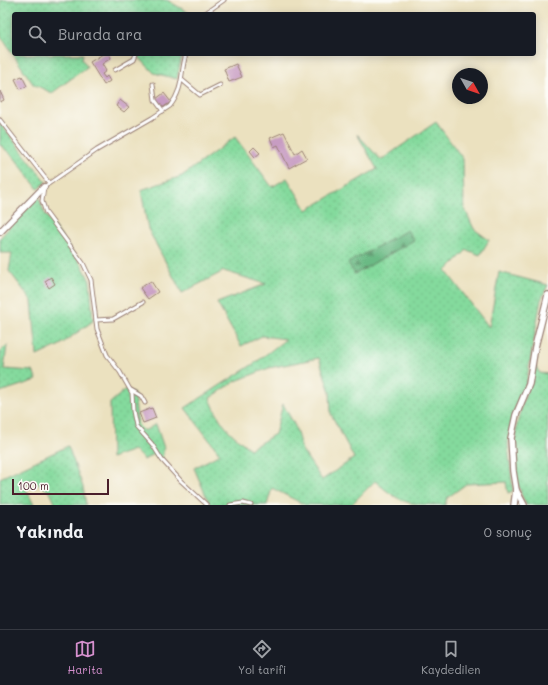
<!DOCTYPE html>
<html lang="tr">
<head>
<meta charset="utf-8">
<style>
  body { margin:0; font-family:Mali,sans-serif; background:#20242c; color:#f1f3f6 }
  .compass { position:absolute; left:452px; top:68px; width:36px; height:36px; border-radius:50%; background:#171b24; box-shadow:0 2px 10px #0003; rotate:130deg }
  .scale { position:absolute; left:12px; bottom:10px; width:97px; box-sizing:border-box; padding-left:4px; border:2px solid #4a1f2b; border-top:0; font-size:11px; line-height:14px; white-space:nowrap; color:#4a1f2b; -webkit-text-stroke:3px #fdfcf7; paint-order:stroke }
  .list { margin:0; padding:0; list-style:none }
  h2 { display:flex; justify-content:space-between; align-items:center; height:52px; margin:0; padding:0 16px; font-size:17px }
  h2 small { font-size:13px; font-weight:400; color:#9ea1a6 }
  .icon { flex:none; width:22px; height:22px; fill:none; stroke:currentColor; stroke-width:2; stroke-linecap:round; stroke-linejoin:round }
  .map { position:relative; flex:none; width:548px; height:505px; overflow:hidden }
  .search { position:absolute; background:#171b24; box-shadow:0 2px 10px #0003; left:12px; right:12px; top:12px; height:44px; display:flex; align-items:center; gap:10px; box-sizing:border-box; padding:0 14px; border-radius:4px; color:#9ea1a6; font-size:15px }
  .sheet { height:124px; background:#171b24 }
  nav { display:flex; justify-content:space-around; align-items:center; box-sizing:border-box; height:56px; border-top:1px solid #363941; background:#171b24; font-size:11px; color:#9ea1a6 }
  nav a { display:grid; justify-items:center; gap:2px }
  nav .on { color:#d690ce }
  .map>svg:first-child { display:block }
  .grass { fill:url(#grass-dots); stroke:#677c64; fill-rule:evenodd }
  .forest { fill:url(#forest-firs); stroke:#5a6c58 }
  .building { fill:#c79cc2 }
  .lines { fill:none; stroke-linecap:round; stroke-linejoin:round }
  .service-casing { stroke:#9a8075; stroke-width:5 }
  .minor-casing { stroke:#9a8075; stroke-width:8 }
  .service { stroke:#fff; stroke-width:3 }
  .minor { stroke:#fff; stroke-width:5.5 }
</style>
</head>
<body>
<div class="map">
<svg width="548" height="505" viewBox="0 0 548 505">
  <defs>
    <pattern id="grass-dots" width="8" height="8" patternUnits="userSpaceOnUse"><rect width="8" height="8" fill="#84da9d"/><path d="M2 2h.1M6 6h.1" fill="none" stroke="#74bb87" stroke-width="1.8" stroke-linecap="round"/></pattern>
    <pattern id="forest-firs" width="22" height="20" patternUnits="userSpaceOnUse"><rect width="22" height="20" fill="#6bba84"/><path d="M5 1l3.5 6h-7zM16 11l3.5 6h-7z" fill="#5a976c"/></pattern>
  </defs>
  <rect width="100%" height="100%" fill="#fdfcf7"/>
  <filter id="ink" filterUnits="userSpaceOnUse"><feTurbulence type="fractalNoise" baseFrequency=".025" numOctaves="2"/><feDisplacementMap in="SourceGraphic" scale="8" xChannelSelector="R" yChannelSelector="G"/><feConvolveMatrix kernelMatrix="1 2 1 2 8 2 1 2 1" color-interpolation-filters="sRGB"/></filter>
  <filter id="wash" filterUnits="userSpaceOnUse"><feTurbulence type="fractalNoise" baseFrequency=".012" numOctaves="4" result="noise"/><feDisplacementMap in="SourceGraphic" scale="16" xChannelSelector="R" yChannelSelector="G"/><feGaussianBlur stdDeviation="0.9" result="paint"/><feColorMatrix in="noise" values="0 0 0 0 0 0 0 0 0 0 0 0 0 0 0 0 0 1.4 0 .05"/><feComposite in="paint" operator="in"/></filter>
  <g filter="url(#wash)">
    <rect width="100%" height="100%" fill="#ebe1bf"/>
    <g class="grass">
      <polygon points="0,0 167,0 191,14 14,14 14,54 83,54 82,59 87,67 52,93 33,84 0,35"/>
      <polygon points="136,54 182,54 177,79 154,73"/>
      <path d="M 436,122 L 463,159 L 464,207 L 474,229 L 489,240 L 480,255 L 467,250 L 446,271 L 489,327 L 499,272 L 548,285 L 541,300 L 526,384 L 513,413 L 508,445 L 513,491 L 508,493 L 506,482 L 466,484 L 447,498 L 445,505 C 410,505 402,505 375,481 L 351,505 L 305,505 L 272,488 L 267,505 L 210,505 L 194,468 L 220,454 L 185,408 L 255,363 L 286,339 L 262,336 L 241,346 L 217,303 L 266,284 L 224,271 L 182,293 L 148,229 L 141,190 L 182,176 L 235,137 L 272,187 L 287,178 L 307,210 L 377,169 L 357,134 L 381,160 ZM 319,358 L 330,392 L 331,414 L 354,458 L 322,480 L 302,450 L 295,426 L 283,404 L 275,434 L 250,449 C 228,431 221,426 210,398 L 236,381 L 269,368 Z"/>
      <polygon points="0,123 46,182 38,189 14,157 0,145"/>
      <polygon points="38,196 45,214 82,265 90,281 93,321 60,345 37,356 32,301 9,271 12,253 0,253 0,238"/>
      <polygon points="7,345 4,369 33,371 37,380 0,392 0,352"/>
      <path d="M 535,366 L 540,373 L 548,374 L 548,505 L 526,505 C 502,456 518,415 535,366 Z"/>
      <polygon points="126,389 134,394 138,425 144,431 156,424 164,448 162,460 154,454 144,460 134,450 111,458 110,403"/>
      <polygon points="68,446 83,487 86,505 56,505 50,492 31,479 25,487 34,505 0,505 0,478"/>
    </g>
    <polygon class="forest" points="407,230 414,240 355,274 348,263"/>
    <g id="blocks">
      <g class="building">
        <polygon points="103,54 109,54 111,58 102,64 106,71 102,74 105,78 107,76 110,81 104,85 90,62"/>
        <polygon points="236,64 242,77 229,82 224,69"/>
        <polygon points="22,76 27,86 20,89 15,79"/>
        <polygon points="0,91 4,100 0,102"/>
        <polygon points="164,93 171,102 162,108 156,99"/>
        <polygon points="120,100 129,107 124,112 116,106"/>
        <polygon points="284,132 295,154 302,149 307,158 289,168 278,145 274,147 270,138"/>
        <polygon points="254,147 260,153 255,157 250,151"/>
        <polygon points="51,277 55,284 49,288 45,281"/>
        <polygon points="151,281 158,292 148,299 140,288"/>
        <polygon points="152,408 156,418 143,423 139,413"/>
      </g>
    </g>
  </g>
  <g filter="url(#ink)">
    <use href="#blocks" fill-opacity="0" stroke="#9a8075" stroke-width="1"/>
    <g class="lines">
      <defs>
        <g id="service">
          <polyline points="204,14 224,0"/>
          <path d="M 186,54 C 180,74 184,88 170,106 L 152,118 L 97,150 L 44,187 L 42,201 L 46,213 L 83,263 L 91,280 L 97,329 L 107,355 L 120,372 L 132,393 L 133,411 L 136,426 L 152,444 L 162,460 L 181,481 L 207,505"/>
          <polyline points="115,70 134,59 136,54"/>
          <polyline points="182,80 200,95 220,85"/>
          <polyline points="153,84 155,100 163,111"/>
          <polyline points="0,120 49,183"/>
          <polyline points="96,320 113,319 143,302"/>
          <polyline points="131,390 141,396 145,403"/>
          <polyline points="230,505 243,503 251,505"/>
        </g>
        <g id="minor">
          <polyline points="0,232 44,187"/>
          <polyline points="516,490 524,505"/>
          <polyline points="514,505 516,490 513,471 511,438 516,415 529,384 535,347 548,295"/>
        </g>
      </defs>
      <use href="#service" class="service-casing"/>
      <use href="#minor" class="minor-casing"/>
      <use href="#service" class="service"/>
      <use href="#minor" class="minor"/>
    </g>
  </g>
</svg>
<svg class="compass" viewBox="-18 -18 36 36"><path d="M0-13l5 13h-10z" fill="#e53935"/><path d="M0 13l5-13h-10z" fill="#9ea1a6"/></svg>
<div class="scale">100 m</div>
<div class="search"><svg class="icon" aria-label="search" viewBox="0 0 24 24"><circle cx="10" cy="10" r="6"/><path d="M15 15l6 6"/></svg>Burada ara</div>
</div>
<section class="sheet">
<h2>Yakında<small>0 sonuç</small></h2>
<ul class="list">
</ul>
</section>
<nav>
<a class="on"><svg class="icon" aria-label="map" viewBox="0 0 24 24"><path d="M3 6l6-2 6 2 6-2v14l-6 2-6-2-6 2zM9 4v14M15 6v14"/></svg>Harita</a>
<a><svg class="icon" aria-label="directions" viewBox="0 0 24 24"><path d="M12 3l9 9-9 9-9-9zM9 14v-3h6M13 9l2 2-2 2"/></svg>Yol tarifi</a>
<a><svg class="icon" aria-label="saved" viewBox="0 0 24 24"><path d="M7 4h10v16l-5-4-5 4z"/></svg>Kaydedilen</a>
</nav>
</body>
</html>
